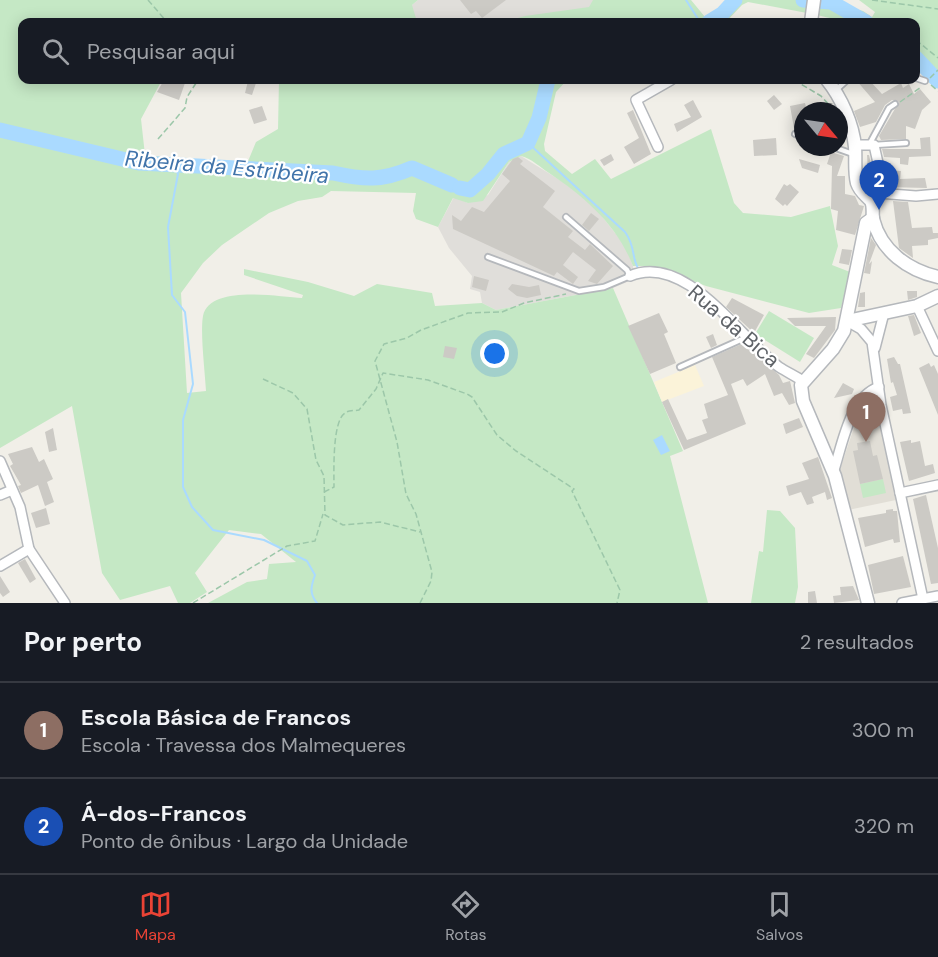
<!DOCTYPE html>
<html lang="pt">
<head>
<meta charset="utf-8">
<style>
  body { margin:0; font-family:"DM Sans",sans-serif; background:#242831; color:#f1f3f6 }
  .compass { position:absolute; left:794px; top:102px; width:54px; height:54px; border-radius:50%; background:#171b24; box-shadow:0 3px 15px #0003; rotate:119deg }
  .you { position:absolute; left:495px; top:354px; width:21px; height:21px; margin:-15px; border:4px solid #fff; border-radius:50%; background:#1a73e8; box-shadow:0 0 0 9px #1a73e833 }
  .badge { display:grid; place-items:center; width:39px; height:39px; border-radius:50%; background:#ea4335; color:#fff; font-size:20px; font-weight:700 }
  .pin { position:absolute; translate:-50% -50px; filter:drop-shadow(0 2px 3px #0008) }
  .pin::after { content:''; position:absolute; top:32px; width:21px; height:18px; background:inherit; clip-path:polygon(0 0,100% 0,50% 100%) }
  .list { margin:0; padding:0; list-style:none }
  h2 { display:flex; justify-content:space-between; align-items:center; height:78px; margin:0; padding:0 24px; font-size:26px }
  h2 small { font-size:20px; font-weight:400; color:#9ea1a6 }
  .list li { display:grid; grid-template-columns:39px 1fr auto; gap:18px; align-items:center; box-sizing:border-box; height:96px; padding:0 24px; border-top:2px solid #363941 }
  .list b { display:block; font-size:22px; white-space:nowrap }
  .list p { margin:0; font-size:20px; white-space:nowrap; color:#9ea1a6 }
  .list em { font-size:20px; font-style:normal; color:#9ea1a6 }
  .icon { flex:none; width:33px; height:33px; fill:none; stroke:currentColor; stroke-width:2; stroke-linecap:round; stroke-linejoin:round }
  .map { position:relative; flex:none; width:938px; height:603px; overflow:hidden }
  .search { position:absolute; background:#171b24; box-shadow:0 3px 15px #0003; left:18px; right:18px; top:18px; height:66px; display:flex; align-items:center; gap:15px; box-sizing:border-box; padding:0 21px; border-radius:12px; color:#9ea1a6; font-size:22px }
  .sheet { height:270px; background:#171b24 }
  nav { display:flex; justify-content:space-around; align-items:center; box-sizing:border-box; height:84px; border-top:2px solid #363941; background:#171b24; font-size:16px; color:#9ea1a6 }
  nav a { display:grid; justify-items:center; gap:3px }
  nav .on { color:#ea4335 }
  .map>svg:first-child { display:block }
  .industrial { fill:#e0deda }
  .education { fill:#e1ded6 }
  .green { fill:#c5e8c5 }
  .sand { fill:#fbf3d9 }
  .water { fill:#aadaff }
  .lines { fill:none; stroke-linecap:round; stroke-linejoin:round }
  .stream { stroke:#aadaff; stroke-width:2 }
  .river { stroke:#aadaff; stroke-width:15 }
  .building { fill:#cccac5 }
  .service-casing { stroke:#b5b8bc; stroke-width:8 }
  .minor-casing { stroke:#b5b8bc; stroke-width:12 }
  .tertiary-casing { stroke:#b5b8bc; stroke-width:15 }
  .path { stroke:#9cc7a9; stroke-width:1.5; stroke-dasharray:6 3; stroke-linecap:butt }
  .service { stroke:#fff; stroke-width:4.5 }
  .minor { stroke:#fff; stroke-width:9 }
  .tertiary { stroke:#fff; stroke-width:12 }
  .labels { text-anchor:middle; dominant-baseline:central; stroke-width:4.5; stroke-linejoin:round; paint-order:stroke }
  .street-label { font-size:21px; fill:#5f6368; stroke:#fff }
  .water-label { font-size:22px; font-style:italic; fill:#4174aa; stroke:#fff }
</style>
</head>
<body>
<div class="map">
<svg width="938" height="603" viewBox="0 0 938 603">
  <rect width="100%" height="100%" fill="#f1efe8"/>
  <g class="industrial">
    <polygon points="418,0 627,0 595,22 405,22 412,5"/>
    <polygon points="521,156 563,182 593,205 626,247 633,266 634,279 613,288 496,310 482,303 480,292 470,289 472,276 449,248 438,227 454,197 468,203 488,195 509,162"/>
  </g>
  <polygon class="education" points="875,393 896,500 848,510 838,475 861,407"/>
  <g class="green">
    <path d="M 0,0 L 418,0 L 412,5 L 417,22 L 22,22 L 22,80 L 162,80 L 141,119 L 145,155 L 246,166 L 256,142 L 278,129 L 279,80 L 276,80 L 580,80 L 567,80 L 556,92 L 544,144 L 545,151 L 572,174 L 595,159 L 611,179 L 711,129 L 734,203 L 743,213 L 791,217 L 830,206 L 838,246 L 832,265 L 850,272 L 841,308 L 809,313 L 706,286 L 654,266 L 633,266 C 617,225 585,197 549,173 C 540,167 532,159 521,156 L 509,162 L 483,201 L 468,203 L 453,198 L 438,227 L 416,219 L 413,211 L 416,193 L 331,191 L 322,197 L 298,201 L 269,213 L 222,245 L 203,263 L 181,293 L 187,393 L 206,391 C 205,372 200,332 203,316 C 210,284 278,297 302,298 L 303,295 L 244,275 L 244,269 L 308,282 L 354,296 L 377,284 L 432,293 L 435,306 L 482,303 L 496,310 L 613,288 L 683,451 L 670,456 L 708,603 L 208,603 L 247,582 L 267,579 L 269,564 L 296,562 L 261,534 L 229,530 L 195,573 L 207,592 L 190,603 L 178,603 L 170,586 L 120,600 L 102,573 L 72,406 L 0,448 Z"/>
    <polygon points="593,0 691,0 705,17 718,11 728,0 809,0 807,13 748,2 742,5 726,22 503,22 525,16 589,7"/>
    <polygon points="819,0 863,11 872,17 875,12 859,0 938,0 938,84 916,67 916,22 846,22 817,15"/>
    <polygon points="769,311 814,338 800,362 755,334"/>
    <polygon points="883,479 886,493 863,498 860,484"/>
    <polygon points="767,510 780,511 795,528 798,587 795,603 751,603 759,551 763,552"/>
  </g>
  <polygon class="sand" points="695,365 704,386 662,402 654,382"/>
  <polygon class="water" points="662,435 670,451 661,455 653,440"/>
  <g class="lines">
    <g class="stream">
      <polyline points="686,0 700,22"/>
      <path d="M 528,143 L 625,232 C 636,247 631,256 638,268"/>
      <path d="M 174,165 L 178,174 L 168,227 L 172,295 L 185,312 L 193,384 L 183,420 L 183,487 L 192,507 L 213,530 L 264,540 L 307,561 L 315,575 C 311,586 309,593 317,603"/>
    </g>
    <g class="river">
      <polyline points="803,0 831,2 866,22"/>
      <polyline points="709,22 722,14 735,0"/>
      <polyline points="916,58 938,81"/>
      <path d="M 0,130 L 139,163 L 333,173 C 365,180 382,181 412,168 L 452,185"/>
      <polyline points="460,188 470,190 488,174 504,154 528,143 539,118 548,80"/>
    </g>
  </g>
  <g class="building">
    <polygon points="460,0 506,0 482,18 476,11 471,14"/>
    <polygon points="164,80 177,80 185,83 179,100 157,92"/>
    <polygon points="856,80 869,80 882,94 901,83 903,88 909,84 914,94 920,89 931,102 922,110 915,129 906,126 906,139 881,140 879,136 899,102 892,100 885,105 876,122 860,127 854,111 875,102"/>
    <polygon points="248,81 256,83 252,95 245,93"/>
    <polygon points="774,95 782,104 774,110 767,101"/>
    <polygon points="693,100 702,117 677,132 674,124 691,117 684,105"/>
    <polygon points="805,103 807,111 803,111 803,127 794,128 790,106"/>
    <polygon points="262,106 267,120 254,124 249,110"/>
    <polygon points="633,110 651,154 634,164 624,147 639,138 627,113"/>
    <polygon points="930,137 931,156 909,157 908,165 900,164 900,158 884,157 882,149 921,149 920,138"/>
    <polygon points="776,138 777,155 754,156 753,140"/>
    <polygon points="831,152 844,156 837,176 845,176 845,194 855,196 859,205 864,206 855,235 836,230 838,211 831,209 832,166 827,164"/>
    <polygon points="611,154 614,160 604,166 600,160"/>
    <polygon points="867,155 869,155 871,164 871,187 869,187"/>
    <polygon points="518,157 523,161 520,164 555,191 543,207 573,231 568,237 585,250 590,244 613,266 597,284 588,281 596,270 573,252 563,265 578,277 573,284 557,272 554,276 453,229 452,215 461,221 472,207 484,212 510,181 502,174 513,159"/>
    <polygon points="799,159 820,165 818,173 802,168"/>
    <polygon points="885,170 901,171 900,179 925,178 927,188 885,187"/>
    <polygon points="784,184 787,186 790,184 799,192 787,206 785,204 783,206 775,199"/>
    <polygon points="893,201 908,202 912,228 932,227 933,233 938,233 938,238 928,240 928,245 912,246 913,258 899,248"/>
    <polygon points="591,213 599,219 589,231 582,225"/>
    <polygon points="871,238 876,245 869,264 872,261 870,274 864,273"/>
    <polygon points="842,249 852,250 849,265 839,263"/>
    <polygon points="474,276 489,280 486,291 472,287"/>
    <polygon points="512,284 529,287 539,285 541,295 527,298 517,296 508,289"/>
    <polygon points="907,291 917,291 917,297 908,300"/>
    <polygon points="865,292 865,307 858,307 860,293"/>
    <polygon points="732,298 764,315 754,333 726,307"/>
    <polygon points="659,313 668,332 664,334 676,363 650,374 628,326"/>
    <polygon points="914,315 921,333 914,336 908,316"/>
    <polygon points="836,317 835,330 814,358 806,354 826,326 795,326 787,318"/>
    <polygon points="713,334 717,345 711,348 706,337"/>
    <polygon points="744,343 779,375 783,383 790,381 795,403 789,405 782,393 774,396 765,374 747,386 743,379 731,384 746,424 684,450 662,402 668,399 687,440 707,433 702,420 708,418 704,404 728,395 712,357"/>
    <polygon points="445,346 457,348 454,359 443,357"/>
    <polygon points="894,357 898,364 900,364 911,413 903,414 902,409 893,411 890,397 897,395 893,382 891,383 887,359"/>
    <polygon points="929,363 931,367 934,365 938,374 938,415 919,368"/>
    <polygon points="843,383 854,389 852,394 834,398"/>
    <polygon points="799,418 803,427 786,434 783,424"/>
    <polygon points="53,428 57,450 49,452 45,432"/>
    <polygon points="911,440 911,443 920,441 925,466 933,464 935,473 909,481 900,442"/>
    <polygon points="870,441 873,456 877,455 883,479 860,484 853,451 858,450 857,443"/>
    <polygon points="32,447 39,462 44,459 53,479 47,482 54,502 45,506 38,485 21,493 18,486 21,485 10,466 13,464 8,454"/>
    <polygon points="818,457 832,498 827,500 825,492 812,497 814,503 807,505 801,492 789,496 786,486 809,479 802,463"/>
    <polygon points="926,495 938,548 938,583 931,584 913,499"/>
    <polygon points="46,508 50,524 36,528 31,513"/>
    <polygon points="893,509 893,511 897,511 900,542 894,543 893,539 865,547 858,518 886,513 886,510"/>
    <polygon points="903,556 911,587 874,594 868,565"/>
    <polygon points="25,559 36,579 30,583 18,563"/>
    <polygon points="0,576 10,592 3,597 0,593"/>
    <polygon points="853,586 859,600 834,603 833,596 841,595 840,587"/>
    <polygon points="815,591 817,603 808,603 808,592"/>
  </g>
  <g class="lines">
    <defs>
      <g id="service">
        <polyline points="916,78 925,81"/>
        <polyline points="836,90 847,80"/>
        <polyline points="795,134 803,137"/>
        <polyline points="869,145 889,108 895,104"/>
        <polyline points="874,145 906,143"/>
        <polyline points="833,147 853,154"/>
        <polyline points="488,257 579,291 604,287 630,276 627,270 566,217"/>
        <polyline points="680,367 747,337"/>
      </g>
      <g id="minor">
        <polyline points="855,145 874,145 878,163 878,193"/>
        <polyline points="658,147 636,100 671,80"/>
        <polyline points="871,201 878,193 916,196 938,194"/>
        <path d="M 630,276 C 686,252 740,338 779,367 C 787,372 795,376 803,381"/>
        <polyline points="917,306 938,351"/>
        <polyline points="847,321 861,329 872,342 881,405 923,599"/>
        <polyline points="875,348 884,313"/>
        <polyline points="0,461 20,507 29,549 65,603"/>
        <path d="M 833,473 C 842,447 849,397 879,387"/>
        <polyline points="900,493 938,485"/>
        <polyline points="0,495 12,490"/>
        <polyline points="0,566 29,549"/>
        <polyline points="902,603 938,596"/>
      </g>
      <g id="tertiary">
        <polyline points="811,22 814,0"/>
        <path d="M 827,80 C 841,97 853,124 855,147 C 856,159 854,171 857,183 C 860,192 866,195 871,201 C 874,207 872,214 873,219 C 881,251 908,270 938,277"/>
        <polyline points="847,321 917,306 938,296"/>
        <polyline points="868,603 835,476 803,401 801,385 833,349 844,331 866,223 873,218"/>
      </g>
    </defs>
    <use href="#service" class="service-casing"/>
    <use href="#minor" class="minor-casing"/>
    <use href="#tertiary" class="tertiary-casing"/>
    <g class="path">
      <polyline points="148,0 167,22"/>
      <polyline points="872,0 938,9"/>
      <polyline points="916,40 938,58"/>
      <polyline points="930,78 938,70"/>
      <polyline points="794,80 821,96 833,109"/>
      <polyline points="931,85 938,91"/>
      <polyline points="900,102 921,87"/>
      <polyline points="158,139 185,108 187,97 198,80"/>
      <polyline points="263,379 293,393 307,409 316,460 324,476 325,515 343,525 380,522 420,532"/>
      <path d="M 324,492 L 334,487 C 334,473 332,421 345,413 C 348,410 354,411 359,410 L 376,389 L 383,373 L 428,380 L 467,394 L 472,397 L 497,435 L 516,451 L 574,489 L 572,491 L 620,590 L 617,603"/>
      <polyline points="193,603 287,546 315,541 323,514"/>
      <polyline points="420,603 431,581 432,572 416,514 406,494 397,442 375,361 384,344 407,338 421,330 468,313 502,312 524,303 566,294"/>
    </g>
    <use href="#service" class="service"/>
    <use href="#minor" class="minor"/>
    <use href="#tertiary" class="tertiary"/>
  </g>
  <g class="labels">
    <g class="street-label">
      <text transform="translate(734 326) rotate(41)">Rua da Bica</text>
    </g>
    <g class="water-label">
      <text transform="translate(227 167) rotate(5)">Ribeira da Estribeira</text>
    </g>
  </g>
</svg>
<svg class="compass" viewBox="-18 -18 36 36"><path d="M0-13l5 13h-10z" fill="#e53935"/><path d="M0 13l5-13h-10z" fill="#9ea1a6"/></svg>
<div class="you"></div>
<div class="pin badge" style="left:866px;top:442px;background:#8d6e63">1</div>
<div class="pin badge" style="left:879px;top:210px;background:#1a4fb4">2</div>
<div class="search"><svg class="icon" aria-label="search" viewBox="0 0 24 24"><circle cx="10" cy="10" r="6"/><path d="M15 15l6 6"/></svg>Pesquisar aqui</div>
</div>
<section class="sheet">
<h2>Por perto<small>2 resultados</small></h2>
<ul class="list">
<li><span class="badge" style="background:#8d6e63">1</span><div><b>Escola Básica de Francos</b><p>Escola · Travessa dos Malmequeres</p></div><em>300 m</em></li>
<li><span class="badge" style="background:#1a4fb4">2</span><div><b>Á-dos-Francos</b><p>Ponto de ônibus · Largo da Unidade</p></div><em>320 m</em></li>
</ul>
</section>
<nav>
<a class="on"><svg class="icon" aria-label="map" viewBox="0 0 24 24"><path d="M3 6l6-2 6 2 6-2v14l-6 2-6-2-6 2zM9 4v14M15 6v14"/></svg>Mapa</a>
<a><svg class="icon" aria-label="directions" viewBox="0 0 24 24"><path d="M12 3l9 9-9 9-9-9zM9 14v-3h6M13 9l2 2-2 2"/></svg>Rotas</a>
<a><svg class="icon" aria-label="saved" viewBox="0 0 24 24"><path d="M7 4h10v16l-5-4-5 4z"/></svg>Salvos</a>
</nav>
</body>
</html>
